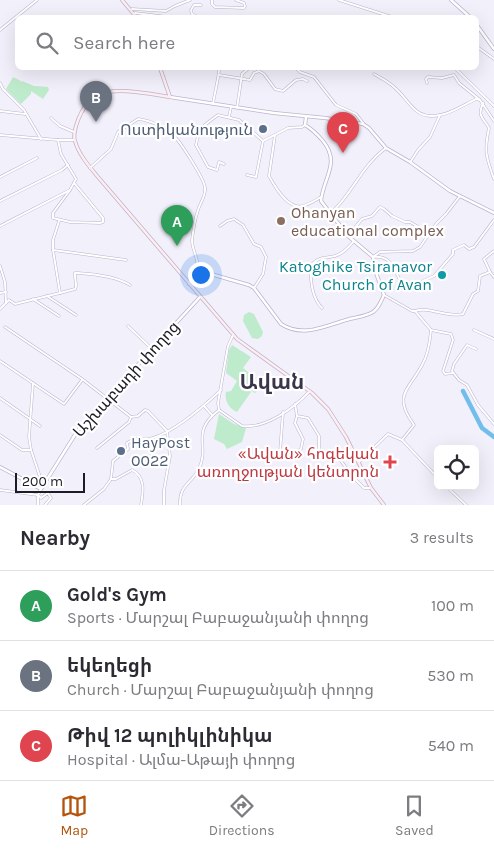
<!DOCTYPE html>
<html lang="en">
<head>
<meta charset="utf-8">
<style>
  body { margin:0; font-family:Karla,"Noto Sans Armenian",sans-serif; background:#f2f2f3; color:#2b2b33 }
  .controls { position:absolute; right:15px; bottom:15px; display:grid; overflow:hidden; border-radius:8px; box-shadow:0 5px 20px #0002 }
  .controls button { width:45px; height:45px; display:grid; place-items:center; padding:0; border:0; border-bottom:1px solid #e1e1e2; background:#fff; color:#2b2b33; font:25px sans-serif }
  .scale { position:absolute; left:15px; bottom:12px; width:70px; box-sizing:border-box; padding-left:5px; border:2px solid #1d1b24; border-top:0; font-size:14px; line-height:18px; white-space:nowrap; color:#1d1b24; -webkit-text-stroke:4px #fff; paint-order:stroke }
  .you { position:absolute; left:200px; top:274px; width:18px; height:18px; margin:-12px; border:4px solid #fff; border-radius:50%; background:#1a73e8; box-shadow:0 0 0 8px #1a73e833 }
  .badge { display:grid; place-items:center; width:32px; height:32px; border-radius:50%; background:#b45309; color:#fff; font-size:16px; font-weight:700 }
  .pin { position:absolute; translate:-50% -41px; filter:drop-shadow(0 1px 2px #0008) }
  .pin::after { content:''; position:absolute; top:26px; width:18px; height:15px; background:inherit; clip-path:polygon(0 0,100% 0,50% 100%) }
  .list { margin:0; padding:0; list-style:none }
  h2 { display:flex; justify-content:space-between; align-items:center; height:65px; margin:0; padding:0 20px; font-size:21px }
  h2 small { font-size:16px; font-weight:400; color:#7c7c81 }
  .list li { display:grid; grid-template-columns:32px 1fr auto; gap:15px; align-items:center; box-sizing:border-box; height:70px; padding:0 20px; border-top:1px solid #e1e1e2 }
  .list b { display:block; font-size:19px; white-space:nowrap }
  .list p { margin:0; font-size:16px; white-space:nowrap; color:#7c7c81 }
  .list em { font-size:16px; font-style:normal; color:#7c7c81 }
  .icon { flex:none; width:28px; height:28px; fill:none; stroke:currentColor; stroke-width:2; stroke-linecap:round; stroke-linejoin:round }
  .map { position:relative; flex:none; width:494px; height:505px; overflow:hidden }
  .search { position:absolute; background:#fff; box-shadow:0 5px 20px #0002; left:15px; right:15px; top:15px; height:55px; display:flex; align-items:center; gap:12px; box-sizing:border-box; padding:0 18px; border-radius:8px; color:#7c7c81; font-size:19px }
  .sheet { height:275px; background:#fff }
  nav { display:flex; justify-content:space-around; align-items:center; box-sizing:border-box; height:70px; border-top:1px solid #e1e1e2; background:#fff; font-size:14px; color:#7c7c81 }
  nav a { display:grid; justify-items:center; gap:2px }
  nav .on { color:#b45309 }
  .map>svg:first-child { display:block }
  .green { fill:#beebcc }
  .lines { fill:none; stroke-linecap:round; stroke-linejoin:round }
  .river { stroke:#71beea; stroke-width:4.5 }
  .minor-casing { stroke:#bbb4ce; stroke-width:3 }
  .tertiary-casing { stroke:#bbb4ce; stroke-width:4 }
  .secondary-casing { stroke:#bbb4ce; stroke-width:4 }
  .minor { stroke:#fff; stroke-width:2 }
  .tertiary { stroke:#fff; stroke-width:2.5 }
  .secondary { stroke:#ffedef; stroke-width:2.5 }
  .service-dot { fill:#5c6f8a; stroke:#fff; stroke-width:2 }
  .education-dot { fill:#8d6e63; stroke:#fff; stroke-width:2 }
  .culture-dot { fill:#0f9aa8; stroke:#fff; stroke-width:2 }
  .health-dot { fill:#e0444e; stroke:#fff; stroke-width:2 }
  .labels { text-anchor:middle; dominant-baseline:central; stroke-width:4.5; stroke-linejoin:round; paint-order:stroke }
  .service-label { font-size:16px; fill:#4e5e75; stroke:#fff; text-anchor:end }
  .education-label { font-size:16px; fill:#785e54; stroke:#fff; text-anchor:start }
  .culture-label { font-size:16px; fill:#0d838f; stroke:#fff; text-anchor:end }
  .street-label { font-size:16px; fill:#1d1b24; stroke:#fff }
  .health-label { font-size:16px; fill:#be3a42; stroke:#fff; text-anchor:end }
  .district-label { font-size:21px; font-weight:bold; fill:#3a354a; stroke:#fff }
</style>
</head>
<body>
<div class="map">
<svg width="494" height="505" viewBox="0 0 494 505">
  <rect width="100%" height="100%" fill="#f2f0fb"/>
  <g class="green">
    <polygon points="13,77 21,81 20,83 22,81 34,86 48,87 49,90 43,99 31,91 31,94 21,104 6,89"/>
    <polygon points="249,312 254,314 263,332 262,336 258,339 252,338 243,321 244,315"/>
    <path d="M 232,345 L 251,357 L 243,368 L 256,378 L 254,381 L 263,386 L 255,393 L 239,383 L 251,392 L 237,412 C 229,409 224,400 226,392 L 231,391 L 237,381 L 226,373 L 229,350 Z"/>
    <polygon points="219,414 234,424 246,428 242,442 227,449 224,444 214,439"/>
  </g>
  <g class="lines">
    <polyline class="river" points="463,391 482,428 494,437"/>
    <defs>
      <g id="minor">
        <polyline points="212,0 212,4 215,7 244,8 245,6 244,3 236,0"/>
        <polyline points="339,0 395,18"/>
        <polyline points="132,9 166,11 175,6 190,0"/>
        <polyline points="135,13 176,18"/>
        <polyline points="200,18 192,14 191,10 194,5 201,5"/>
        <polyline points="436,18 458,18"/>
        <polyline points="0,30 37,0"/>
        <polyline points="476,46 494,59"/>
        <polyline points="296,68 300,72 314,77 336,105 356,114 363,123"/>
        <polyline points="455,68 494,106"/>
        <path d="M 374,74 C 381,78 389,82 394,87 C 410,100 414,121 440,115 C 452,113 465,104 476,99 L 480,100"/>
        <polyline points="219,75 250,80 254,73 259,71 264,74 275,89 283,91 296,80 303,79 307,81"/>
        <polyline points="0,83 3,89 24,110 41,139"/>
        <polyline points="427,83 426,79 428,77 442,78 454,75 459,83 480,100 494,121"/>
        <path d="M 483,103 C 477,117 483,117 489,128 C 484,151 486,157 494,179"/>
        <path d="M 213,104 C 214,96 220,72 219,68"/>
        <polyline points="237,108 242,74 249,68"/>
        <polyline points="0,111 25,114"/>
        <polyline points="229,117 231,107"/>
        <polyline points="51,118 60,126 74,132"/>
        <polyline points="0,135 58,140 74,140"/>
        <path d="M 275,135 L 269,176 C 275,187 288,210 303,206 C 310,204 316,200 321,197"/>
        <polyline points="263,141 288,128 302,127 305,125"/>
        <polyline points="411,161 418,150 430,137 440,115"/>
        <path d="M 224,164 L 219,162 L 217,170 L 208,167 L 196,145 C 199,127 204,125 218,115 L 239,120 L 263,141"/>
        <path d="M 90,168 L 111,149 L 118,132 L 138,119 C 149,120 165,127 173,135 C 180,141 205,180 205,188 C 206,196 200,203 198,210 C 195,219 193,231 192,240 C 192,252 200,259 197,270"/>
        <polyline points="247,175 256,177 263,141"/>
        <polyline points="0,177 37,158"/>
        <polyline points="70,190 53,213 53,218 70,222 100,223 103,222 103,218 74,183"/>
        <polyline points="0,201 62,170 68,165"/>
        <path d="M 330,214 C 352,195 361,166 386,148"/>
        <polyline points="0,226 70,190 76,179 61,154 58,140"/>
        <polyline points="220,226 227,221 234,219 243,225 254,244 261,247 266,257 263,274 254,288"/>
        <polyline points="348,236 362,219 372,216 380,207 384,209 392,216 405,222 410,222 430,234"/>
        <polyline points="53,250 126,260"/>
        <polyline points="494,251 484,259 490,272 494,277"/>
        <path d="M 373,257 C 396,255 394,276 406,289 L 434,276 L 453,254 L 453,250 L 464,245 L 469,249 L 474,247 L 494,220"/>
        <polyline points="373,257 380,252 413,251 420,247 436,224 446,214 460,196"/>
        <polyline points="0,266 5,282 6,303"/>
        <polyline points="0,293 6,292"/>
        <path d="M 60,293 L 75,289 C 78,285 74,279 75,273 L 78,273 C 95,274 115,276 130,285"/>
        <path d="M 384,295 L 412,311 L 415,311 L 431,330 C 430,342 428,355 422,365 C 409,390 392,395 414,425 L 402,440"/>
        <polyline points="47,296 76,315"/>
        <polyline points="33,299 59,316"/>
        <path d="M 322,308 C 311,297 311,280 310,266 C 320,256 322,259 335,256 C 343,254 349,247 354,241"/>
        <polyline points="0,309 9,300 15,304 60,293 53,250 53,240 59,221"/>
        <path d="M 415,311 C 430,306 446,318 463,314 L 473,294 L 478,291 L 480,276 L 490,272"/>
        <polyline points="128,326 152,349"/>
        <polyline points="5,327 82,379 131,417 138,416 145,410 148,411 167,431"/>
        <polyline points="431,330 451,334 453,340 443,371 445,374 453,373"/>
        <polyline points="474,330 494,339"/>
        <path d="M 233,335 L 228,346 L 218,403 L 219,410 L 242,426 C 266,429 294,408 310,391"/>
        <polyline points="476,349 467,345 454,364 452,371 459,380 467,385 478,405 494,424"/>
        <polyline points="0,361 64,404 82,380"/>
        <polyline points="33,383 29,437 31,450 43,486"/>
        <polyline points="0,398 40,426"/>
        <polyline points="295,404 297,416 308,418 319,436 319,451 336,454 352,476 364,488 371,488"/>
        <polyline points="204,406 212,415"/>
        <polyline points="283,412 280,452 294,453 301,449 303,439 295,423 297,416"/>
        <polyline points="0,435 22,450 31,450"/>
        <polyline points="97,448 129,422 131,417"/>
        <polyline points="359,462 388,434 402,440 438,478"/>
        <path d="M 111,479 L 116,479 L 132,470 C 146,477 143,492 141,505"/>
        <polyline points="446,486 466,505"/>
        <polyline points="0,490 38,495 41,498 48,493 51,498 45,505"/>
        <polyline points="38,505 38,495 41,489"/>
        <path d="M 84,505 L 104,489 L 111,479 L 113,461 L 128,449 L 127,443 C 138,435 143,442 153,438 C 175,431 204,406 221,390"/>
        <polyline points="164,505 164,490 170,456 167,431"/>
        <path d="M 180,505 C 179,485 191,484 199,469 C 210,445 190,432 219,410"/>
      </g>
      <g id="tertiary">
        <polyline points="451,0 471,18"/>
        <polyline points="476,24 494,49"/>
        <polyline points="170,97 274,113 325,118 363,124 369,128 386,148 410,162 450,191 494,213"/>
        <path d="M 189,284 L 197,270 L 249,285 L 254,288 L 281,324 C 303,338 325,326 346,320 C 355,317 365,317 373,312 C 379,308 381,301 384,295 L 375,270 L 373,257 L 348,236 L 321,201 C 323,178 341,163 323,141 C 317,134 312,129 305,125 L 306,117"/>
        <polyline points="0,467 41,489 78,430 200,297"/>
      </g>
      <g id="secondary">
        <polyline points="122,0 137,18"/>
        <path d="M 160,68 L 170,97 C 152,94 126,89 108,92 C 90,95 81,109 76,126 C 75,131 73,136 75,141 C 79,155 89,166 98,177 L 237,339 L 312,393 L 328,409 L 346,437 L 371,488 L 384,505"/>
      </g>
    </defs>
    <use href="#minor" class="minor-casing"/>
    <use href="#tertiary" class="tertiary-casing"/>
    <use href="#secondary" class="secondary-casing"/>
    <use href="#minor" class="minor"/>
    <use href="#tertiary" class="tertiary"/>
    <use href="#secondary" class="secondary"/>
  </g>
  <g class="service-dot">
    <circle cx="263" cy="129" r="5"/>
    <circle cx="121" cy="451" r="5"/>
  </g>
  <circle class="education-dot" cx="281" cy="221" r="5"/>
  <circle class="culture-dot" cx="442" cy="275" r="5"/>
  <path class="health-dot" d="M387.5 454.5h5v5h5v5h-5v5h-5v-5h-5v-5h5z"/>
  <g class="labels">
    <g class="service-label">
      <text x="253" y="129">Ոստիկանություն</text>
      <text x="131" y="442" text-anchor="start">HayPost<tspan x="131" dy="18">0022</tspan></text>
    </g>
    <g class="education-label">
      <text x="291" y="212">Ohanyan<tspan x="291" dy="18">educational complex</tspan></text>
    </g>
    <g class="culture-label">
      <text x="432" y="266">Katoghike Tsiranavor<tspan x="432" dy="18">Church of Avan</tspan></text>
    </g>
    <g class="street-label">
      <text transform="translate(126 379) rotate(-48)">Աշխաբադի փողոց</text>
    </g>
    <g class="health-label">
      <text x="379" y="453">«Ավան» հոգեկան<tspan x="379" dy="18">առողջության կենտրոն</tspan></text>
    </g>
    <g class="district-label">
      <text x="272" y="382">Ավան</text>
    </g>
  </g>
</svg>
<div class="controls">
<button><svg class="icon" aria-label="locate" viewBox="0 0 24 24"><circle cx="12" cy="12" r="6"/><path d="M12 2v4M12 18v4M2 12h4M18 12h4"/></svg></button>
</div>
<div class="scale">200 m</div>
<div class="you"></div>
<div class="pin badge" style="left:177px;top:246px;background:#2e9e5b">A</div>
<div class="pin badge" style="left:96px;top:122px;background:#6b7280">B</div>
<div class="pin badge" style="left:343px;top:153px;background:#e0444e">C</div>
<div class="search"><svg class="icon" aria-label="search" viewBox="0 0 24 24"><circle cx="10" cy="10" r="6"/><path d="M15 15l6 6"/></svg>Search here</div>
</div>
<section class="sheet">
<h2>Nearby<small>3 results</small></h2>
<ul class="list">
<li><span class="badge" style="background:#2e9e5b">A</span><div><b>Gold's Gym</b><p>Sports · Մարշալ Բաբաջանյանի փողոց</p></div><em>100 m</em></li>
<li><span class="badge" style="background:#6b7280">B</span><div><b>եկեղեցի</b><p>Church · Մարշալ Բաբաջանյանի փողոց</p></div><em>530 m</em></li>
<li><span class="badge" style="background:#e0444e">C</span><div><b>Թիվ 12 պոլիկլինիկա</b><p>Hospital · Ալմա-Աթայի փողոց</p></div><em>540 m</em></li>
</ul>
</section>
<nav>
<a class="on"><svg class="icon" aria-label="map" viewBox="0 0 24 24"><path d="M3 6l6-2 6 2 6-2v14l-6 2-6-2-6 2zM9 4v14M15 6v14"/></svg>Map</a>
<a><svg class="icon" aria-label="directions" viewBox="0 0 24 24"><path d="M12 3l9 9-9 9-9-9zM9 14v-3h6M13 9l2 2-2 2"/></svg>Directions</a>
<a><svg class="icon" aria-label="saved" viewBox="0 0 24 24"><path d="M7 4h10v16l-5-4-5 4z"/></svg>Saved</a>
</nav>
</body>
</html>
